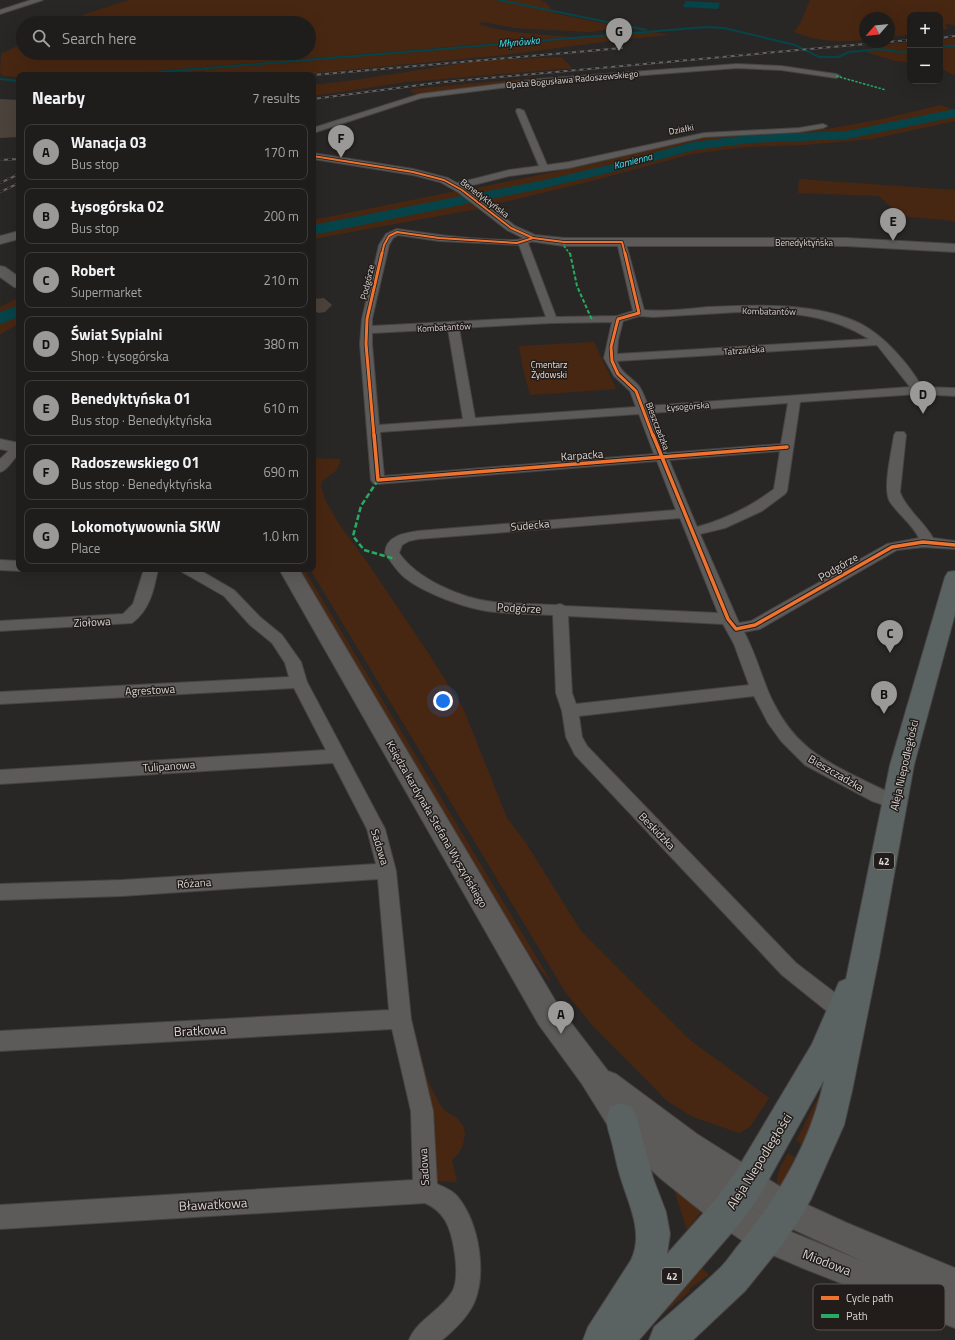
<!DOCTYPE html>
<html lang="en">
<head>
<meta charset="utf-8">
<style>
  body { margin:0; font-family:"Titillium Web",sans-serif; background:#272625; color:#f1f3f6 }
  .controls { position:absolute; right:12px; top:12px; display:grid; overflow:hidden; border-radius:8px; box-shadow:0 4px 16px #0002 }
  .controls button { width:36px; height:36px; display:grid; place-items:center; padding:0; border:0; border-bottom:1px solid #3c3b3b; background:#1f1d1c; color:#f1f3f6; font:20px sans-serif }
  .compass { position:absolute; left:859px; top:12px; width:36px; height:36px; border-radius:50%; background:#1f1d1c; box-shadow:0 4px 16px #0002; rotate:242deg }
  .you { position:absolute; left:443px; top:701px; width:14px; height:14px; margin:-10px; border:3px solid #fff; border-radius:50%; background:#1a73e8; box-shadow:0 0 0 6px #1a73e833 }
  .badge { display:grid; place-items:center; width:26px; height:26px; border-radius:50%; background:#9b9997; color:#111; font-size:13px; font-weight:700 }
  .pin { position:absolute; translate:-50% -33px; filter:drop-shadow(0 1px 2px #0008) }
  .pin::after { content:''; position:absolute; top:21px; width:14px; height:12px; background:inherit; clip-path:polygon(0 0,100% 0,50% 100%) }
  .list { margin:0; padding:0; list-style:none }
  h2 { display:flex; justify-content:space-between; align-items:center; height:52px; margin:0; padding:0 16px; font-size:17px }
  h2 small { font-size:13px; font-weight:400; color:#a1a2a3 }
  .list li { display:grid; grid-template-columns:26px 1fr auto; gap:12px; align-items:center; box-sizing:border-box; height:56px; margin:0 8px 8px; padding:0 8px; border:1px solid #3c3b3b; border-radius:8px }
  .list b { display:block; font-size:15px; white-space:nowrap }
  .list p { margin:0; font-size:13px; white-space:nowrap; color:#a1a2a3 }
  .list em { font-size:13px; font-style:normal; color:#a1a2a3 }
  .icon { flex:none; width:22px; height:22px; fill:none; stroke:currentColor; stroke-width:2; stroke-linecap:round; stroke-linejoin:round }
  .map { position:relative; flex:none; width:955px; height:1340px; overflow:hidden }
  .search { position:absolute; background:#1f1d1c; box-shadow:0 4px 16px #0002; left:16px; top:16px; width:300px; height:44px; display:flex; align-items:center; gap:10px; box-sizing:border-box; padding:0 14px; border-radius:22px; color:#a1a2a3; font-size:15px }
  .panel { position:absolute; background:#1f1d1c; box-shadow:0 4px 16px #0002; left:16px; top:72px; width:300px; height:500px; border-radius:8px }
  .map>svg:first-child { display:block }
  .green { fill:#482712 }
  .water { fill:#064449 }
  .lines { fill:none; stroke-linecap:round; stroke-linejoin:round }
  .stream { stroke:#064449; stroke-width:2 }
  .river { fill:#064449; fill-rule:evenodd }
  .building { fill:#4b423b }
  .minor-casing { stroke:#464342; stroke-width:2 }
  .tertiary-casing { stroke:#464342; stroke-width:2 }
  .secondary-casing { stroke:#464342; stroke-width:2 }
  .primary-casing { stroke:#464342; stroke-width:2 }
  .minor { fill:#5d5b59; fill-rule:evenodd }
  .tertiary { fill:#5d5b59; fill-rule:evenodd }
  .secondary { fill:#5d5b59; fill-rule:evenodd }
  .primary { fill:#5b6262; fill-rule:evenodd }
  .rail-casing { stroke:#656362; stroke-width:2 }
  .rail { stroke:#221d1a; stroke-width:1.5; stroke-dasharray:4; stroke-linecap:butt }
  .quiet-far2 { stroke:#26ab63; stroke-width:1.5; stroke-dasharray:2.5 1.5; stroke-linecap:butt }
  .quiet-far1 { stroke:#26ab63; stroke-width:2; stroke-dasharray:4 2; stroke-linecap:butt }
  .quiet { stroke:#26ab63; stroke-width:2.5; stroke-dasharray:5.5 2.5; stroke-linecap:butt }
  .cycleway-far2-casing { stroke:#221d1a; stroke-width:3.5 }
  .cycleway-far1-casing { stroke:#221d1a; stroke-width:4.5 }
  .cycleway-casing { stroke:#221d1a; stroke-width:5.5 }
  .cycleway-far2 { stroke:#ef722f; stroke-width:2 }
  .cycleway-far1 { stroke:#ef722f; stroke-width:3 }
  .cycleway { stroke:#ef722f; stroke-width:3.5 }
  .labels { text-anchor:middle; dominant-baseline:central; stroke-width:3; stroke-linejoin:round; paint-order:stroke }
  .far-street-label { font-size:9px; fill:#d9d6d4; stroke:#221d1a }
  .far-park-label { font-size:9px; fill:#f1ddd2; stroke:#221d1a }
  .far-water-label { font-size:10px; font-style:italic; fill:#40e7f5; stroke:#221d1a }
  .shield { fill:#221d1a; stroke:#a29e9c; stroke-width:1 }
  .shield-label { font-size:10px; font-weight:bold; fill:#d9d6d4 }
  .street-label { font-size:11px; fill:#d9d6d4; stroke:#221d1a }
  .near-street-label { font-size:13px; fill:#d9d6d4; stroke:#221d1a }
  .key { fill:#221d1a; stroke:#595452; stroke-width:1 }
  .key-label { font-size:11px; fill:#d9d6d4 }
</style>
</head>
<body>
<div class="map">
<svg width="955" height="1340" viewBox="0 0 955 1340">
  <rect width="100%" height="100%" fill="#292725"/>
  <g class="green">
    <path d="M 129,0 L 540,0 L 548,4 L 553,13 L 622,27 L 590,32 L 515,28 L 482,22 L 479,24 C 508,34 542,34 572,37 L 107,75 L 19,75 L 19,77 L 3,76 L 0,73 L 1,54 L 23,43 L 23,53 L 309,53 L 309,23 L 64,23 L 91,12 Z"/>
    <path d="M 810,0 L 955,0 L 955,25 L 945,24 L 948,29 L 940,30 L 940,15 L 910,15 L 910,35 L 889,37 L 889,18 L 865,18 L 865,40 C 840,42 818,42 794,32 L 800,24 Z"/>
    <polygon points="654,32 669,35 626,39 504,55 295,75 206,75 205,71 152,75 132,75"/>
    <polygon points="955,38 955,76 940,68 940,40"/>
    <polygon points="910,42 910,63 895,61 866,52 869,49 887,44"/>
    <polygon points="562,57 572,68 406,82 313,96 313,85 355,80 477,61"/>
    <polygon points="533,78 541,79 417,94 410,91 412,89"/>
    <polygon points="941,105 955,110 955,121 872,139 804,145 745,147 692,154 588,182 492,205 471,189 592,164 681,141 702,137 723,135 827,129 882,119"/>
    <polygon points="799,179 955,190 955,221 901,216 879,196 798,193"/>
    <polygon points="456,191 478,209 313,239 313,220"/>
    <polygon points="19,298 19,324 0,334 0,307"/>
    <polygon points="594,342 616,389 530,395 523,369 519,346"/>
    <polygon points="313,458 341,459 337,470 323,480 321,485 325,500 339,524 367,562 427,651 463,708 507,818 526,843 581,931 690,1040 769,1098 750,1127 739,1133 693,1117 667,1101 594,1027 566,993 310,569 313,569"/>
    <polygon points="299,569 304,569 550,980 549,981 513,934"/>
    <polygon points="410,1038 420,1052 428,1081 439,1103 445,1111 458,1119 464,1128 465,1135 463,1145 458,1154 452,1160 457,1182 433,1181"/>
    <polygon points="831,1072 809,1148 796,1141"/>
    <path d="M 788,1153 L 801,1162 L 781,1188 L 778,1187 C 774,1176 783,1162 788,1153 Z"/>
    <polygon points="671,1180 704,1208 687,1230"/>
    <polygon points="697,1263 709,1275 690,1288 689,1292 631,1340"/>
  </g>
  <polygon class="water" points="686,1 720,3 718,9 683,7"/>
  <g class="lines">
    <g class="stream">
      <polyline points="499,0 646,30"/>
      <polyline points="940,46 955,46"/>
      <polyline points="123,75 707,27 724,28 795,45 819,57 838,57 849,52 880,49 900,52 910,51"/>
      <polyline points="0,79 19,81"/>
    </g>
    <g class="river">
      <polygon points="955,109 955,117 847,139 750,143 694,150 621,170 540,189 313,235 313,225 540,181 613,164 693,142 750,135 847,131"/>
      <polygon points="19,305 19,317 0,324 0,312"/>
    </g>
  </g>
  <g class="building">
    <polygon points="0,99 19,100 19,137 0,138"/>
    <polygon points="324,298 332,305 325,312 319,313 313,311 313,299"/>
  </g>
  <g class="lines">
    <defs>
      <g id="minor">
        <polygon points="737,64 781,66 836,74 840,76 836,78 781,70 737,68 540,83 421,98 313,133 313,128 420,94 540,79"/>
        <polygon points="517,109 520,109 524,111 547,165 569,162 704,133 799,128 823,124 827,126 823,128 799,132 704,137 569,168 509,176 457,189 454,188 453,186 454,184 509,170 539,166 516,111"/>
        <path d="M 397,229 C 436,235 476,240 515,240 C 523,240 529,234 536,236 L 538,238 L 528,243 L 556,317 L 617,316 L 633,311 L 617,242 L 619,240 L 625,240 L 644,310 C 665,312 686,309 708,307 C 756,305 817,302 861,324 C 885,337 908,363 922,387 L 955,388 L 955,396 L 918,394 L 800,402 L 787,491 L 785,494 L 762,511 L 725,528 L 700,534 L 739,623 L 751,621 L 887,544 L 919,538 C 912,524 899,515 890,502 C 882,489 892,451 894,435 L 896,432 L 904,432 L 906,435 L 900,492 C 906,509 924,522 933,538 L 955,541 L 955,549 L 923,547 L 897,550 L 760,629 L 744,632 C 756,654 762,679 772,700 C 793,743 818,758 859,778 C 873,785 887,792 901,797 L 904,802 L 901,807 L 895,809 L 872,801 L 805,765 L 781,741 L 768,723 L 754,696 L 579,716 L 582,737 L 587,746 L 796,963 L 847,1002 L 851,1009 L 847,1016 L 840,1019 L 833,1016 L 782,975 L 575,755 L 566,737 L 562,711 L 556,693 L 553,615 C 533,614 514,614 495,612 C 469,610 423,593 404,577 C 396,570 391,562 385,553 C 386,536 404,533 418,531 L 676,510 L 657,461 L 378,484 L 373,483 L 371,480 L 360,344 L 362,319 L 379,245 L 386,234 ZM 398,235 L 439,241 L 519,245 L 546,317 L 372,326 L 372,319 L 389,245 L 393,238 ZM 739,312 C 786,312 828,313 869,339 L 617,354 L 618,340 L 623,321 L 639,316 L 653,317 ZM 612,322 L 604,358 L 614,376 L 630,391 L 636,407 L 475,418 L 459,328 L 552,323 ZM 448,329 L 463,419 L 379,425 L 372,344 L 372,333 ZM 877,345 L 910,387 L 648,406 C 645,399 643,391 638,385 C 630,376 621,373 617,361 ZM 788,403 L 781,444 L 666,453 L 651,413 ZM 639,414 L 654,454 L 384,476 L 380,432 ZM 780,451 L 774,489 C 750,507 726,519 697,527 L 669,460 ZM 680,518 L 718,613 L 565,606 L 560,604 L 556,605 C 535,604 515,604 494,602 C 463,599 418,580 399,553 L 402,545 L 409,541 L 418,539 ZM 568,616 L 723,624 L 734,644 L 749,685 L 576,704 L 572,693 Z"/>
        <path d="M 19,444 L 19,454 C 12,460 8,470 0,472 L 0,459 L 15,445 Z"/>
        <polygon points="0,560 19,561 19,569 24,569 19,571 0,570"/>
        <path d="M 144,569 L 158,569 C 154,589 150,610 132,623 L 0,631 L 0,621 L 123,614 L 133,604 Z"/>
        <path d="M 180,569 L 198,569 L 234,590 L 260,617 L 282,635 L 301,662 L 307,682 L 385,829 L 396,871 L 411,1019 L 433,1111 L 437,1184 C 444,1187 452,1190 457,1196 C 479,1222 487,1273 474,1303 C 467,1318 454,1330 442,1340 L 409,1340 C 417,1320 440,1311 452,1292 C 461,1278 454,1235 445,1220 C 440,1212 434,1207 425,1203 L 0,1229 L 0,1205 L 413,1180 L 411,1111 L 392,1029 L 0,1051 L 0,1031 L 389,1010 L 378,879 L 122,896 L 0,900 L 0,884 L 122,880 L 376,864 L 367,829 L 333,763 L 0,784 L 0,770 L 326,750 L 294,688 L 0,704 L 0,692 L 289,677 L 285,663 L 272,643 L 250,625 L 224,596 L 182,572 Z"/>
      </g>
      <g id="tertiary">
        <polygon points="31,0 43,0 0,14 0,10"/>
        <polygon points="313,153 413,169 448,178 466,188 515,226 535,235 564,238 846,238 955,244 955,252 846,246 564,246 529,241 507,230 458,192 440,182 413,175 313,159"/>
        <polygon points="19,231 19,239 0,244 0,236"/>
        <polygon points="0,439 19,443 19,453 0,449"/>
        <polygon points="786,1195 847,1223 955,1268 955,1328 805,1269 756,1248 752,1237 756,1226 767,1222 862,1261 775,1221 771,1210 775,1199"/>
      </g>
      <g id="secondary">
        <polygon points="0,266 5,267 19,277 19,288 14,287 0,277"/>
        <polygon points="279,569 299,569 559,1007 608,1071 616,1074 697,1134 798,1198 803,1210 798,1222 786,1227 774,1222 736,1196 779,1225 784,1237 779,1249 767,1254 755,1249 716,1223 660,1178 643,1162 610,1129 582,1084 539,1025"/>
      </g>
      <path id="primary" d="M 955,571 L 955,614 L 914,765 L 879,957 L 852,1091 L 844,1125 L 811,1199 L 798,1222 L 779,1249 L 745,1291 L 693,1340 L 649,1340 L 654,1327 C 676,1308 699,1288 720,1268 C 728,1260 734,1250 741,1242 C 780,1194 811,1141 824,1080 L 759,1197 L 740,1223 L 639,1340 L 583,1340 L 588,1327 L 631,1260 C 644,1233 629,1205 621,1179 C 617,1167 615,1155 612,1143 C 608,1127 604,1123 610,1107 L 621,1103 L 632,1107 L 637,1118 L 653,1178 L 666,1212 L 670,1234 L 667,1254 L 716,1199 L 735,1173 L 812,1044 L 839,982 L 846,979 L 890,765 L 945,577 L 948,572 Z"/>
    </defs>
    <use href="#minor" class="minor-casing"/>
    <use href="#tertiary" class="tertiary-casing"/>
    <use href="#secondary" class="secondary-casing"/>
    <use href="#primary" class="primary-casing"/>
    <use href="#minor" class="minor"/>
    <use href="#tertiary" class="tertiary"/>
    <use href="#secondary" class="secondary"/>
    <use href="#primary" class="primary"/>
    <defs>
      <g id="rail">
        <polyline points="940,38 955,36"/>
        <polyline points="313,75 622,48"/>
        <polyline points="313,99 443,82 910,40"/>
        <polyline points="0,160 19,159"/>
        <polyline points="0,183 19,174"/>
        <polyline points="0,192 19,183"/>
      </g>
    </defs>
    <use href="#rail" class="rail-casing"/>
    <use href="#rail" class="rail"/>
    <g class="quiet-far2">
      <polyline points="836,76 886,90"/>
      <polyline points="564,242 564,246 570,254"/>
    </g>
    <polyline class="quiet-far1" points="570,253 577,286 592,320"/>
    <polyline class="quiet" points="378,480 361,506 353,536 364,550 395,559"/>
    <defs>
      <g id="cycleway-far2">
        <polyline points="313,156 413,172 444,180 462,190 511,228 533,238 564,242 622,242 625,254"/>
        <polyline points="382,254 384,245 389,236 397,232 439,238 517,243 533,238"/>
      </g>
      <g id="cycleway-far1">
        <polyline points="625,253 639,313 618,319 611,347 612,361 618,374 636,391 653,436"/>
        <polyline points="374,436 366,344 367,319 382,253"/>
      </g>
      <g id="cycleway">
        <polyline points="374,435 378,480 787,447"/>
        <polyline points="653,435 728,619 736,629 755,625 892,547 923,542 955,545"/>
      </g>
    </defs>
    <use href="#cycleway-far2" class="cycleway-far2-casing"/>
    <use href="#cycleway-far1" class="cycleway-far1-casing"/>
    <use href="#cycleway" class="cycleway-casing"/>
    <use href="#cycleway-far2" class="cycleway-far2"/>
    <use href="#cycleway-far1" class="cycleway-far1"/>
    <use href="#cycleway" class="cycleway"/>
  </g>
  <g class="labels">
    <g class="far-street-label">
      <text transform="translate(572 79) rotate(-5)">Opata Bogusława Radoszewskiego</text>
      <text transform="translate(681 129) rotate(-11)">Działki</text>
      <text transform="translate(485 198) rotate(37)">Benedyktyńska</text>
      <text x="804" y="242">Benedyktyńska</text>
      <text transform="translate(367 282) rotate(-77)">Podgórze</text>
      <text transform="translate(769 311) rotate(1)">Kombatantów</text>
      <text transform="translate(444 327) rotate(-3)">Kombatantów</text>
      <text transform="translate(744 350) rotate(-4)">Tatrzańska</text>
      <text transform="translate(688 406) rotate(-4)">Łysogórska</text>
      <text transform="translate(658 426) rotate(69)">Bieszczadzka</text>
    </g>
    <g class="far-park-label">
      <text x="549" y="364">Cmentarz<tspan x="549" dy="10">Żydowski</tspan></text>
    </g>
    <g class="far-water-label">
      <text transform="translate(519 42) rotate(-5)">Młynówka</text>
      <text transform="translate(633 161) rotate(-14)">Kamienna</text>
    </g>
    <g class="shield">
      <rect x="874" y="853" width="20" height="16" rx="3"/>
      <rect x="662" y="1268" width="20" height="16" rx="3"/>
    </g>
    <g class="shield-label">
      <text x="884" y="861">42</text>
      <text x="672" y="1276">42</text>
    </g>
    <g class="street-label">
      <text transform="translate(582 455) rotate(-4)">Karpacka</text>
      <text transform="translate(530 525) rotate(-5)">Sudecka</text>
      <text transform="translate(838 567) rotate(-30)">Podgórze</text>
      <text transform="translate(519 608) rotate(3)">Podgórze</text>
      <text transform="translate(92 622) rotate(-3)">Ziołowa</text>
      <text transform="translate(150 690) rotate(-3)">Agrestowa</text>
      <text transform="translate(904 765) rotate(-77)">Aleja Niepodległości</text>
      <text transform="translate(169 766) rotate(-4)">Tulipanowa</text>
      <text transform="translate(836 773) rotate(30)">Bieszczadzka</text>
      <text transform="translate(437 824) rotate(60)">Księdza kardynała Stefana Wyszyńskiego</text>
      <text transform="translate(657 831) rotate(46)">Beskidzka</text>
      <text transform="translate(380 847) rotate(73)">Sadowa</text>
      <text transform="translate(194 883) rotate(-4)">Różana</text>
      <text transform="translate(424 1167) rotate(-93)">Sadowa</text>
    </g>
    <g class="near-street-label">
      <text transform="translate(200 1030) rotate(-3)">Bratkowa</text>
      <text transform="translate(759 1161) rotate(-58)">Aleja Niepodległości</text>
      <text transform="translate(213 1204) rotate(-3)">Bławatkowa</text>
      <text transform="translate(827 1262) rotate(21)">Miodowa</text>
    </g>
  </g>
  <rect x="813" y="1284" width="132" height="46" rx="6" class="key"/>
  <rect x="821" y="1296" width="18" height="4" fill="#ef722f"/>
  <rect x="821" y="1314" width="18" height="4" fill="#26ab63"/>
  <g class="key-label">
    <text x="846" y="1302">Cycle path</text>
    <text x="846" y="1320">Path</text>
  </g>
</svg>
<div class="controls">
<button>+</button>
<button>−</button>
</div>
<svg class="compass" viewBox="-18 -18 36 36"><path d="M0-13l5 13h-10z" fill="#e53935"/><path d="M0 13l5-13h-10z" fill="#a1a2a3"/></svg>
<div class="you"></div>
<div class="pin badge" style="left:561px;top:1034px">A</div>
<div class="pin badge" style="left:884px;top:714px">B</div>
<div class="pin badge" style="left:890px;top:653px">C</div>
<div class="pin badge" style="left:923px;top:414px">D</div>
<div class="pin badge" style="left:893px;top:241px">E</div>
<div class="pin badge" style="left:341px;top:158px">F</div>
<div class="pin badge" style="left:619px;top:51px">G</div>
<div class="search"><svg class="icon" aria-label="search" viewBox="0 0 24 24"><circle cx="10" cy="10" r="6"/><path d="M15 15l6 6"/></svg>Search here</div>
<section class="panel">
<h2>Nearby<small>7 results</small></h2>
<ul class="list">
<li><span class="badge">A</span><div><b>Wanacja 03</b><p>Bus stop</p></div><em>170 m</em></li>
<li><span class="badge">B</span><div><b>Łysogórska 02</b><p>Bus stop</p></div><em>200 m</em></li>
<li><span class="badge">C</span><div><b>Robert</b><p>Supermarket</p></div><em>210 m</em></li>
<li><span class="badge">D</span><div><b>Świat Sypialni</b><p>Shop · Łysogórska</p></div><em>380 m</em></li>
<li><span class="badge">E</span><div><b>Benedyktyńska 01</b><p>Bus stop · Benedyktyńska</p></div><em>610 m</em></li>
<li><span class="badge">F</span><div><b>Radoszewskiego 01</b><p>Bus stop · Benedyktyńska</p></div><em>690 m</em></li>
<li><span class="badge">G</span><div><b>Lokomotywownia SKW</b><p>Place</p></div><em>1.0 km</em></li>
</ul>
</section>
</div>
</body>
</html>
